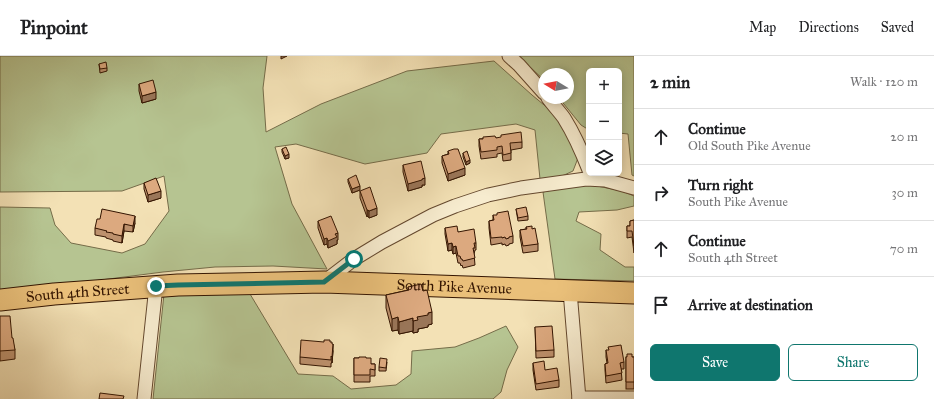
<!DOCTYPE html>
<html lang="en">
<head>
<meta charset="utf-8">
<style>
  body { margin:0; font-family:"IM FELL Great Primer",serif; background:#f6f6f6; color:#202124 }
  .controls { position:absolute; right:12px; top:12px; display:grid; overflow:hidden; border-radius:6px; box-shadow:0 2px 10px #0003 }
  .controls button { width:36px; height:36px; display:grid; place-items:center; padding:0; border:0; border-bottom:1px solid #e0e0e0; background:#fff; color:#202124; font:20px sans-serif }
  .compass { position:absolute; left:538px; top:12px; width:36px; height:36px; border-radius:50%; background:#fff; box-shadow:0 2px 10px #0003; rotate:280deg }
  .stop { position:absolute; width:12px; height:12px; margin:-9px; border:3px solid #0f766e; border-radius:50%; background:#fff }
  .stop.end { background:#0f766e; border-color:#fff; box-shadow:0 1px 4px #0008 }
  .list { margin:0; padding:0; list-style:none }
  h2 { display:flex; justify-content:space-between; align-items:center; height:52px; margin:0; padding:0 16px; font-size:17px }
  h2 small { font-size:13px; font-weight:400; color:#757577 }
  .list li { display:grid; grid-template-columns:26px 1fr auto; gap:12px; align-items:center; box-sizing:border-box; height:56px; padding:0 16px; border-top:1px solid #e0e0e0 }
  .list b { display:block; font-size:15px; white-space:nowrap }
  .list p { margin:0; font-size:13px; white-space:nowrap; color:#757577 }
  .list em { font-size:13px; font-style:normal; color:#757577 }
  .actions { display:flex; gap:8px; padding:12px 16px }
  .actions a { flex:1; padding:9px 0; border:1px solid #0f766e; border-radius:6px; text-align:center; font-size:14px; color:#0f766e }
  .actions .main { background:#0f766e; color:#fff }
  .icon { flex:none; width:22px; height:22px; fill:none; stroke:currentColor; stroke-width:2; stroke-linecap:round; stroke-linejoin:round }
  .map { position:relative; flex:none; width:634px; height:343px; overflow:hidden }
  header { display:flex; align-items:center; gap:24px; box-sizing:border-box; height:56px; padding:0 20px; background:#fff; border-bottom:1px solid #e0e0e0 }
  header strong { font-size:19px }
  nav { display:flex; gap:22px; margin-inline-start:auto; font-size:14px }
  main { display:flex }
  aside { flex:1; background:#fff }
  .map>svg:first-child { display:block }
  .green { fill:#b6c491; stroke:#756c49 }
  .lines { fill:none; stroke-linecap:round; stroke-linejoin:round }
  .minor-casing { stroke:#64482e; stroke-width:15 }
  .primary-casing { stroke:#341501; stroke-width:23 }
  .minor { stroke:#f7eccf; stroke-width:13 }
  .primary { stroke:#eac07a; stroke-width:21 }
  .wall { fill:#bd916d; stroke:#341501 }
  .shaded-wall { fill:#9a7659; stroke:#341501 }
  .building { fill:#dca97f; stroke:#341501 }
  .route { stroke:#0f766e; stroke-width:5 }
  .labels { text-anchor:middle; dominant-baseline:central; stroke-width:3; stroke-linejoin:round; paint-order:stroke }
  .street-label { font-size:15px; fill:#341501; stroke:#f7eccf }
</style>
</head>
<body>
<header>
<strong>Pinpoint</strong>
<nav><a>Map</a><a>Directions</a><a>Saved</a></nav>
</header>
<main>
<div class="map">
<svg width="634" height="343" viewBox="0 0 634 343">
  <rect width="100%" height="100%" fill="#f3e1b5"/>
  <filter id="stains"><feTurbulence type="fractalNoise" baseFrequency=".005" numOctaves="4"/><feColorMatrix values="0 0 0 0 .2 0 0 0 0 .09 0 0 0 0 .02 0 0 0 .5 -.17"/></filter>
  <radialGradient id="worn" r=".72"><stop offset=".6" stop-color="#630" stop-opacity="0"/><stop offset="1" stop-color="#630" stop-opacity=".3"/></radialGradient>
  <g class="green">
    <polygon points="0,0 267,0 263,32 266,76 321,48 407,15 494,5 532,39 555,58 561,63 578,102 573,115 562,120 540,123 535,74 516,68 441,78 427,97 365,108 296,88 275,91 292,148 327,213 273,210 215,211 163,216 0,237 0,151 50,152 55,169 71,187 122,197 145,188 169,155 164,120 122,135 0,136"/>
    <polygon points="518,0 634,0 634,120 632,119 628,78 619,77 619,15 589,15 589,74 581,69 559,42 568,42 568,18 544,18 544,24"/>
    <polygon points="592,129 622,135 634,140 634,150 617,154 579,156 576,165 601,178 600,194 625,211 634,211 634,225 555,223 543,136 562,132"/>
    <polygon points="164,238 250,238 298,318 333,320 351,333 396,329 411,318 412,295 455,291 479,282 506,270 518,291 507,314 501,336 493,343 153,343"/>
  </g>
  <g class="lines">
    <defs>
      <g id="minor">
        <polyline points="509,0 519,9 544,37"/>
        <path d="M 548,42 C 553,49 559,55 564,62 C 574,78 582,96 589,114"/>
        <polyline points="324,226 354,203 382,186 433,159 455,150 488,139 521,132 586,123 605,124 634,132"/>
        <polyline points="570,235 579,343"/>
        <polyline points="579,342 634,342"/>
        <polyline points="144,343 156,230"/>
      </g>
      <g id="primary">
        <path id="s1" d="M 0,244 L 54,238 L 178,229 L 324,226 L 634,237"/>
      </g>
    </defs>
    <use href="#minor" class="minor-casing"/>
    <use href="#primary" class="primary-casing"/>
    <use href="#minor" class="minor"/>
    <use href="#primary" class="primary"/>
  </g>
  <g class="wall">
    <polygon points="99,8 107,12 107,15 100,17"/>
    <polygon points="139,28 156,43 142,47 139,35"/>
    <polygon points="619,77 621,97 621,104 619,104"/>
    <polygon points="496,82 522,86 522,92 511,94 511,104 503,105 502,97 497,98 497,101 481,103 479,90 479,83"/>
    <polygon points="282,93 289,102 285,103 282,96"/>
    <polygon points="448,95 465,119 448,125 442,107 442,100 448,98"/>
    <polygon points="463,97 470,107 466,109 463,101"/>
    <polygon points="403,109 425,129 422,129 422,131 408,135 403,116"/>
    <polygon points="348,123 360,134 352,137 348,126"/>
    <polygon points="144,127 161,142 148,146 144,133"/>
    <polygon points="360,135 377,159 369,162 368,160 367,161 360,142"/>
    <polygon points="516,153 528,160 528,164 518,165"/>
    <polygon points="493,159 513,180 513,187 509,188 509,189 506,190 505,188 502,189 502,187 491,189 489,172 489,165 493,164"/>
    <polygon points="634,164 634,197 632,181 627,182 627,170 630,170 630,165"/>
    <polygon points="318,165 338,184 337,184 337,188 328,192 327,188 324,189 318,172"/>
    <polygon points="135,167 133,176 124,175 122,187 113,185 113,184 106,182 106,181 95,179 95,172"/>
    <polygon points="526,171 532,173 538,188 538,195 523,197 520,181 520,174 526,173"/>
    <polygon points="445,172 458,176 476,187 476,194 475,194 474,198 475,209 463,212 462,209 461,210 460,207 458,207 456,197 453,198 452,194 448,195 445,178"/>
    <polygon points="408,231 423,235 432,268 428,269 428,271 418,273 418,276 413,277 413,275 399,278 398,274 392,275 386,252 386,239 408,234"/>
    <polygon points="0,260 12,282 15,294 15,303 0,305"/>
    <polygon points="535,271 554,294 554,301 536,302"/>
    <polygon points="330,286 333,295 332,307 331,307 331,311 300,308 300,301"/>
    <polygon points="606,294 624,306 624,313 621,313 622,324 606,327 605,314 605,308 607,307 606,301"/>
    <rect x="626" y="301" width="8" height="32"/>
    <polygon points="354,302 366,302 371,308 375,308 375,320 370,320 370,326 354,326"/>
    <polygon points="387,306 386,315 379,315 379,311"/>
    <polygon points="533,307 559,324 559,331 536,334 533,314"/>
  </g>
  <g class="shaded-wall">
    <polygon points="281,0 287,0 281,3"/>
    <polygon points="156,36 156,43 142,47 142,40"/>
    <polygon points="289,98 289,102 285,103 285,100"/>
    <polygon points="470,104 470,107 466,109 466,106"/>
    <polygon points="465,112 465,119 448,125 448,118"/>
    <polygon points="425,122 425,129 422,129 422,131 408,135 408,128"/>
    <polygon points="360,130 360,134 352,137 352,133"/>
    <polygon points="161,135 161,142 148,146 148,139"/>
    <polygon points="377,152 377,159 369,162 369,155"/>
    <polygon points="367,154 368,154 368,160 367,161"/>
    <polygon points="135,160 135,167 133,176 133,170"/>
    <polygon points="124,168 124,175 122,187 122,180"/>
    <polygon points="338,177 338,184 337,184 337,188 328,192 328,185 335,178"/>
    <polygon points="327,182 327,188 324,189 324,183"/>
    <polygon points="452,187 452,194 448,195 448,188"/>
    <polygon points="456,190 456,197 453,198 453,191"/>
    <polygon points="432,256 432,268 428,269 428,271 418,273 418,276 413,277 413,265 417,261 428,257"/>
    <polygon points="398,261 398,274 392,275 392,263"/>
    <polygon points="413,262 413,275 399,278 399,266"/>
    <polygon points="333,288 333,295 332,307 332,301"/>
  </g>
  <g class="building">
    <polygon points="106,6 107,12 100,13 99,8"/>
    <polygon points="153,24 156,36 142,40 139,28"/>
    <polygon points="521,76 522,86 510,87 511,97 503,99 502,90 497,91 497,94 481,96 479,83 483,83 483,81 495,80 496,82 501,81 501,79"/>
    <polygon points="619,77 621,97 619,97"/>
    <polygon points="286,91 289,98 285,100 282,93"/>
    <polygon points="454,93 458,93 465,112 448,118 442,100 449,98 448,95"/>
    <polygon points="467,95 470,104 466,106 463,97"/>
    <polygon points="421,105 425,122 422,123 422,124 408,128 403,109"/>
    <polygon points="356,119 360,130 352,133 348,123"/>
    <polygon points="156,122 161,135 148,139 144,127"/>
    <polygon points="370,131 377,152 369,155 368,154 367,154 360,135"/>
    <polygon points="526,151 528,160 518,162 516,153"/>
    <polygon points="102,153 135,160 133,170 124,168 122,180 113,178 113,177 106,176 107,175 95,172 97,163 100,163"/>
    <polygon points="508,155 513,180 509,181 509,182 506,183 505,181 502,182 502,181 491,182 489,165 494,164 493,159 497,159 497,157"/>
    <polygon points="331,160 338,177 335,178 337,181 328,185 327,182 324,183 318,165"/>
    <polygon points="634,164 634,190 632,175 627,175 627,170 630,170 630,165"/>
    <polygon points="457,170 458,176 474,173 476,187 474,187 475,192 473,192 475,202 463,205 462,203 461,203 460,200 458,200 456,190 453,191 452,187 448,188 445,172"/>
    <polygon points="532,170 532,173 535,172 538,188 523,190 520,174 527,173 526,171"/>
    <polygon points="421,228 423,235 427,234 432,256 428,257 428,259 417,261 418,264 413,265 413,262 399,266 398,261 392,263 386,239 409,234 408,231"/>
    <polygon points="0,260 10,260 12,282 13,282 15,294 0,295"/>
    <polygon points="552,270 554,294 536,295 535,271"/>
    <polygon points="301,284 324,286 324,284 330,284 330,286 332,286 332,288 333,288 332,301 331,300 331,304 300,301"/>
    <polygon points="621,289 624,306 620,307 622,317 606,320 605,308 608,307 606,294 609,294 608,291"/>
    <polygon points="627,298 632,298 632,301 634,301 634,326 626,326 626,301 627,301"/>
    <polygon points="359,301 366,301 366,302 371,302 371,308 375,308 375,314 370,313 370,319 354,319 354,302 359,302"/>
    <polygon points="380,302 387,303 386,312 379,311"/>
    <polygon points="544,305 545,314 557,312 559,324 536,328 533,307"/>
    <polygon points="100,337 124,340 123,343 99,343"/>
  </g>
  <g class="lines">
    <polyline class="route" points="156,230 178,229 324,226 354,203"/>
  </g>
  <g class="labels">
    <g class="street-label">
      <text stroke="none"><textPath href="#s1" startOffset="455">South Pike Avenue</textPath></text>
      <text stroke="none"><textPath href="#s1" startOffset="78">South 4th Street</textPath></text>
    </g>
  </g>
  <rect width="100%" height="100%" filter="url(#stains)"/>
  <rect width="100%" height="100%" fill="url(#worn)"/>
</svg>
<div class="controls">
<button>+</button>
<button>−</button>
<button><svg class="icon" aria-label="layers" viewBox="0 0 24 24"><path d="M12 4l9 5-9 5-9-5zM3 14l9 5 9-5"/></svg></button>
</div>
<svg class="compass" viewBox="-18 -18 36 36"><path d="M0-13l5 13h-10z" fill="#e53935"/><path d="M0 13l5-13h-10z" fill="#757577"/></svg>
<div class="stop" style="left:354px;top:203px"></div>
<div class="stop end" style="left:156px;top:230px"></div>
</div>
<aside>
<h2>2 min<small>Walk · 120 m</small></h2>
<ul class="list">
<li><svg class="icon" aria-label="ahead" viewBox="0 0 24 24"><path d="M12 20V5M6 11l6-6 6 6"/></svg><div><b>Continue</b><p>Old South Pike Avenue</p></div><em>20 m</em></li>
<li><svg class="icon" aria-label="right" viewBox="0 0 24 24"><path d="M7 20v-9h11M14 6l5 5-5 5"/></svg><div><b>Turn right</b><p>South Pike Avenue</p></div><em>30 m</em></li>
<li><svg class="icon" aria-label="ahead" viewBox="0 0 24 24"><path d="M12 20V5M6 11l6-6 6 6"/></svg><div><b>Continue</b><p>South 4th Street</p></div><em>70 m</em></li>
<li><svg class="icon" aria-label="arrive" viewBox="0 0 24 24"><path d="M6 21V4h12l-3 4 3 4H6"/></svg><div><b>Arrive at destination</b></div></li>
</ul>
<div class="actions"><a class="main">Save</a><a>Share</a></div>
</aside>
</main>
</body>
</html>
